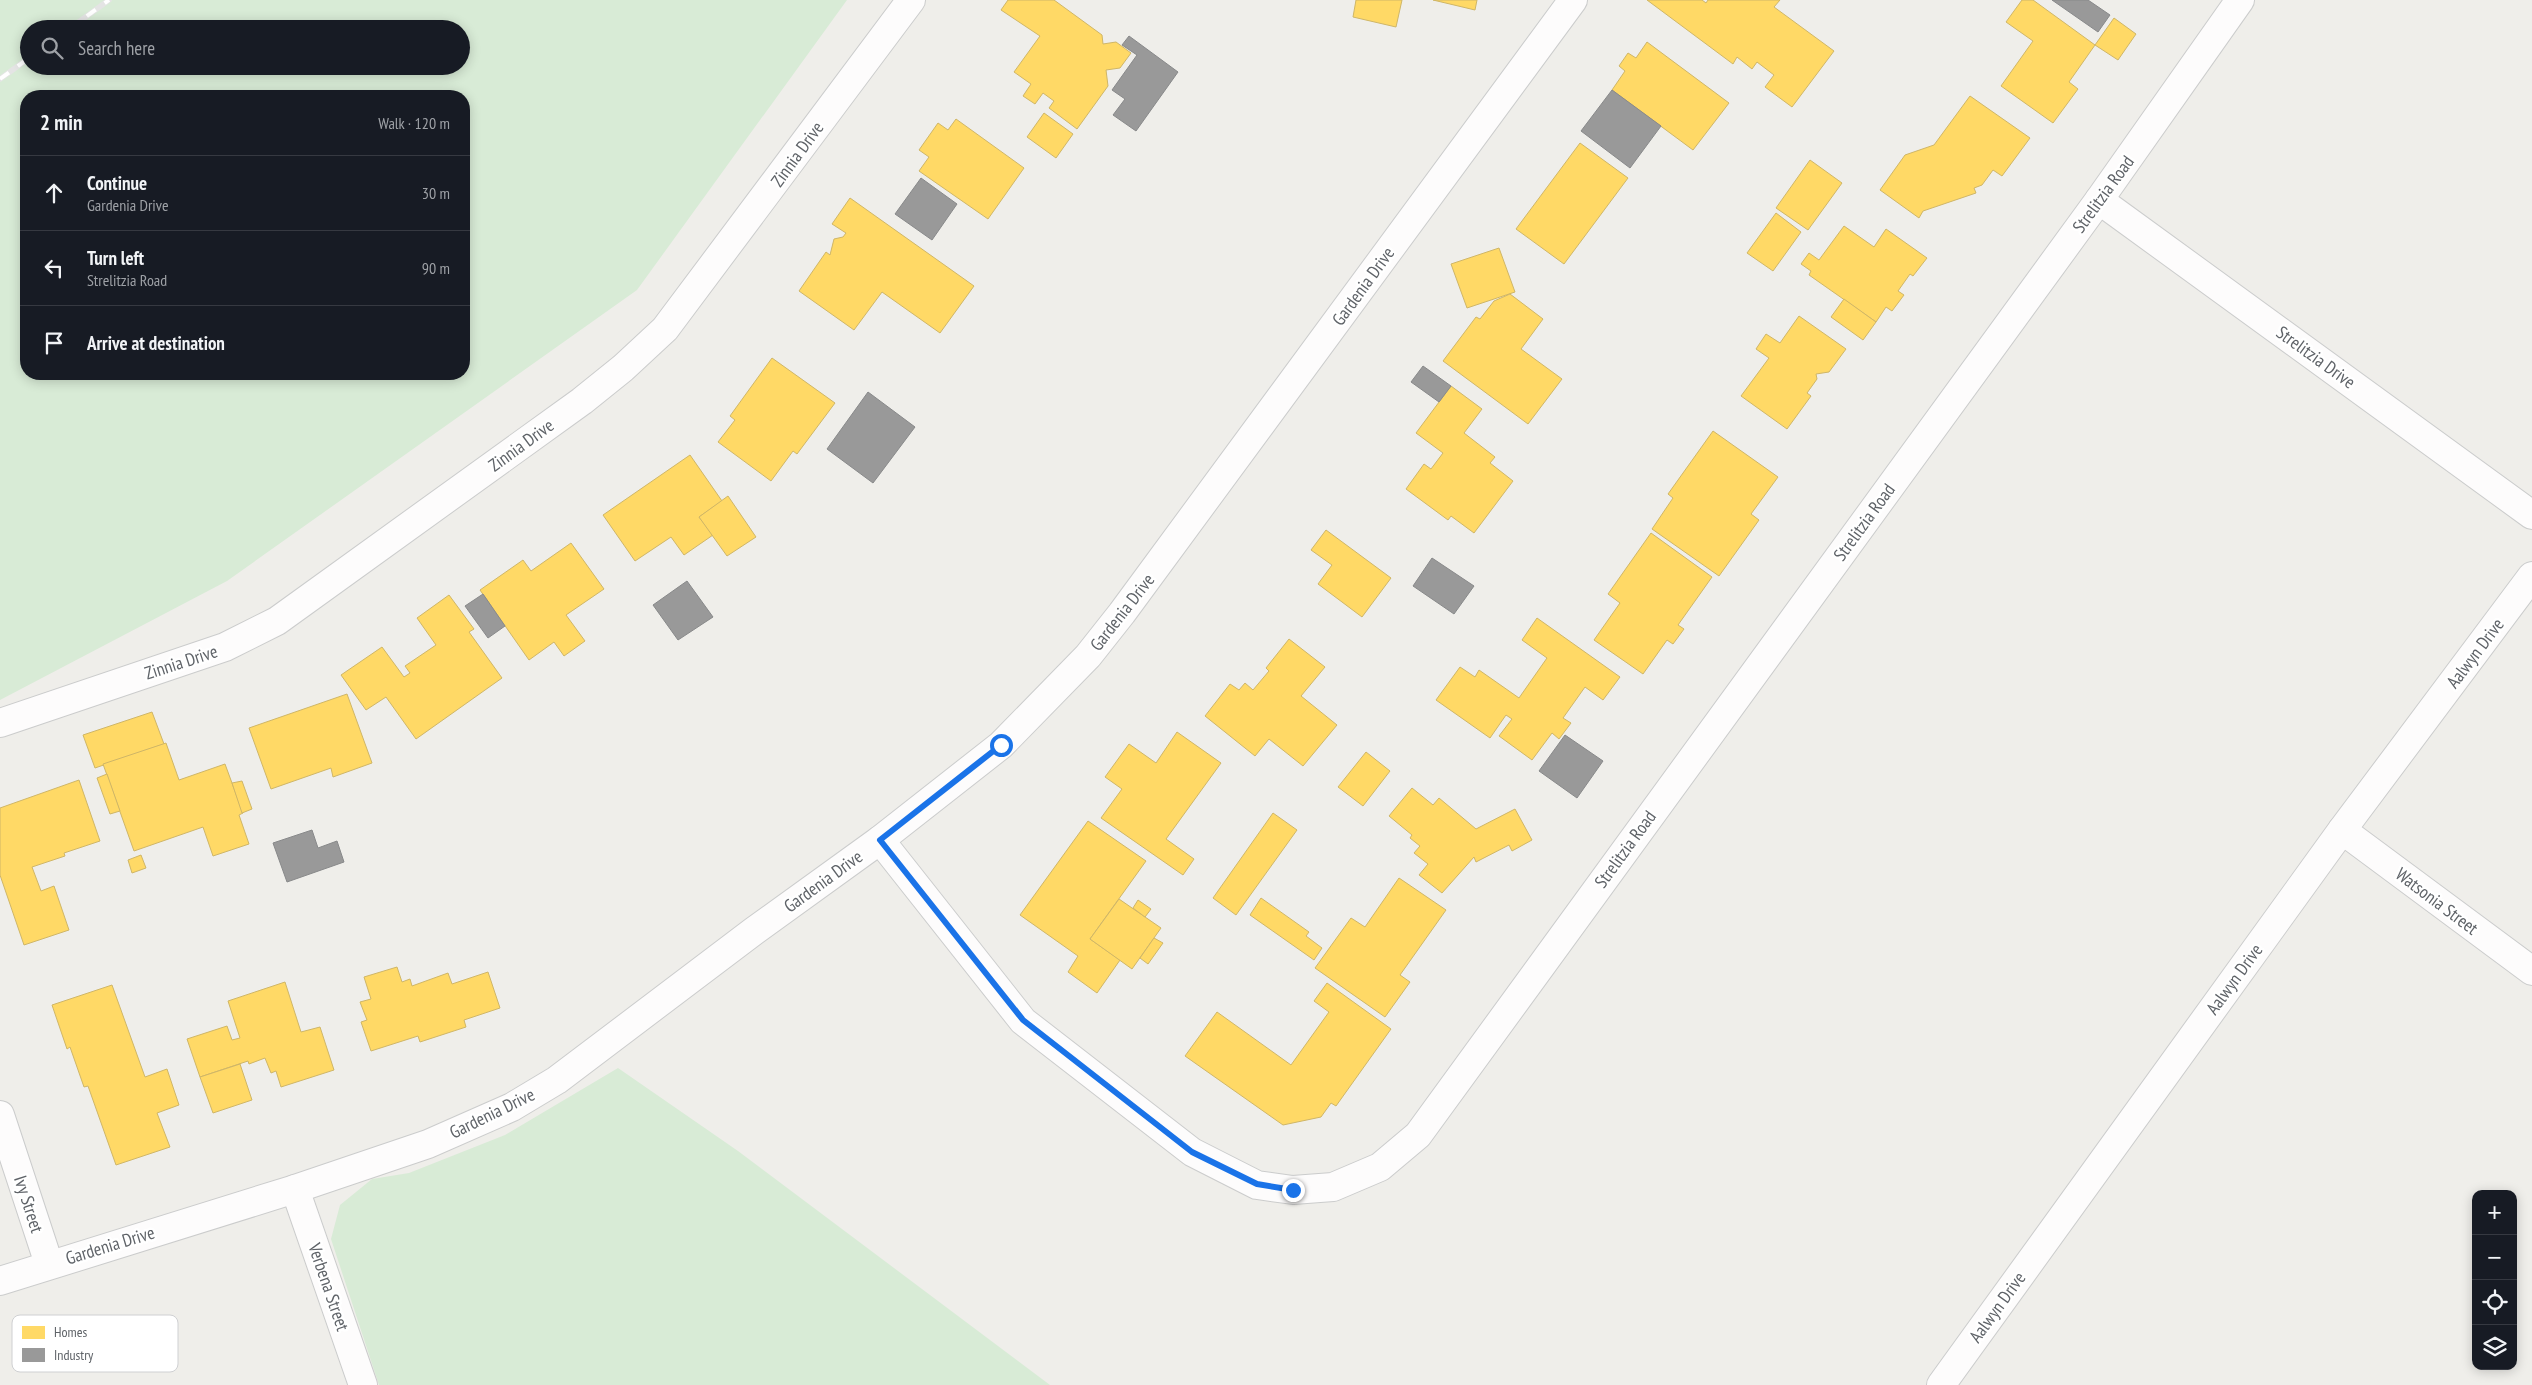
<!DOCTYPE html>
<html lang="en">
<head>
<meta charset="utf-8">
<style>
  body { margin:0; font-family:"PT Sans Narrow",sans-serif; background:#20242c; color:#f1f3f6 }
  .controls { position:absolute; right:15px; bottom:15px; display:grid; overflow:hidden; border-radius:10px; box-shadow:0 2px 12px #0003 }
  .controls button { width:45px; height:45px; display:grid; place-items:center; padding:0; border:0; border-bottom:1px solid #363941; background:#171b24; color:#f1f3f6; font:25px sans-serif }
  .stop { position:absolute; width:15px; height:15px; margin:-11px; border:4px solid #1a73e8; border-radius:50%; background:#fff }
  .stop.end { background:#1a73e8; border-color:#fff; box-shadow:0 1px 5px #0008 }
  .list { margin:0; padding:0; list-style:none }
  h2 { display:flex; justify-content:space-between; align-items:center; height:65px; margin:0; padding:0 20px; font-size:21px }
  h2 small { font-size:16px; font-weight:400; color:#9ea1a6 }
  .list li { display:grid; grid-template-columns:32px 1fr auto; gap:15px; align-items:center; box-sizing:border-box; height:75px; padding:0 20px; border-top:1px solid #363941 }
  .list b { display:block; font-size:19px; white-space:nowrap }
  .list p { margin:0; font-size:16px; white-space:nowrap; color:#9ea1a6 }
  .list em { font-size:16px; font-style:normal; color:#9ea1a6 }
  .icon { flex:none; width:28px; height:28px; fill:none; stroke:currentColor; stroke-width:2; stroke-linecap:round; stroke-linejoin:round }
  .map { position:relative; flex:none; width:2532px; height:1385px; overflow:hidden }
  .search { position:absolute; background:#171b24; box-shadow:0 2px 12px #0003; left:20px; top:20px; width:450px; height:55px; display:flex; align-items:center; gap:12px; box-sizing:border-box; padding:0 18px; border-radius:28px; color:#9ea1a6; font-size:19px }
  .panel { position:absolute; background:#171b24; box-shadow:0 2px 12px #0003; left:20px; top:90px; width:450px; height:290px; border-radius:20px }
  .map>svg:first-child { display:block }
  .green { fill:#d8ebd6; fill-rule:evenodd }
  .homes { fill:#ffd966; stroke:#cfb667 }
  .industry { fill:#999; stroke:#88898a }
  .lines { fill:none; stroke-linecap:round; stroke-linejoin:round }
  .minor-casing { stroke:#cbcccc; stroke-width:30 }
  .minor { stroke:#fdfcfc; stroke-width:28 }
  .rail-casing { stroke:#e4e4e4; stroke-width:5.5 }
  .rail { stroke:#fff; stroke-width:4; stroke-dasharray:11; stroke-linecap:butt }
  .route { stroke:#1a73e8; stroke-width:6 }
  .labels { text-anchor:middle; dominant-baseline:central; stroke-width:5; stroke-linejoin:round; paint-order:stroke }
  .street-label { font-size:18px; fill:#5f6368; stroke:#fff }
  .key { fill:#fff; stroke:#cfd0d2; stroke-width:1 }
  .key-label { font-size:14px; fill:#5f6368 }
</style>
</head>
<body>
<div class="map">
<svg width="2532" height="1385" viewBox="0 0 2532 1385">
  <rect width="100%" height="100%" fill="#efeeea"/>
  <g class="green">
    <path d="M 0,0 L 847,0 L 637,290 L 227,581 L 0,700 ZM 29,29 L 461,29 L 461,66 L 29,66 ZM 26,96 L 464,96 L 464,374 L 26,374 Z"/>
    <polygon points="618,1068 738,1151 1050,1385 379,1385 331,1239 340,1205 372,1179 409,1173 505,1135"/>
  </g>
  <g class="homes">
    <polygon points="1008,0 1054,0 1102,35 1103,44 1116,42 1131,53 1120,68 1106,70 1108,86 1077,129 1049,108 1054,101 1043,93 1035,104 1023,96 1031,84 1014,72 1040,36 1001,10"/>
    <polygon points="1356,0 1402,0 1396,27 1353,17"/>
    <polygon points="1433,0 1477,0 1475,10"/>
    <polygon points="1647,0 1702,0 1706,3 1708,0 1780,0 1774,7 1834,51 1792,107 1765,87 1774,75 1757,62 1752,69 1737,57 1733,64"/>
    <polygon points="2022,0 2033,0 2095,45 2069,82 2078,89 2053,123 2001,86 2033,41 2006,22"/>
    <polygon points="2114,18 2136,34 2118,60 2095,45"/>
    <polygon points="1647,42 1729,103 1693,150 1612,90 1625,71 1619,66 1628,53 1636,58"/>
    <polygon points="1970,96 2030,138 2002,176 1993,170 1982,185 1974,188 1976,193 1923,211 1919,218 1880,190 1905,155 1934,145"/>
    <polygon points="1044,113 1073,134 1056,158 1027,137"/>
    <polygon points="956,119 1024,168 988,219 919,171 929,157 919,150 938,123 948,130"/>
    <polygon points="1580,143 1628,178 1564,264 1516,229"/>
    <polygon points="1810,160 1842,183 1808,230 1776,208"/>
    <polygon points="850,198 974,286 940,333 882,292 854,330 799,291 826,252 830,255 834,239 843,237 846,233 832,224"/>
    <polygon points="1776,213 1801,232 1773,271 1747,253"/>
    <polygon points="1844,226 1874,247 1886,229 1927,258 1913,276 1910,274 1898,291 1904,295 1892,311 1886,307 1876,322 1809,275 1811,271 1801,264 1809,253 1819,260"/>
    <polygon points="1499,248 1515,292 1467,308 1451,264"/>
    <polygon points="1510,294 1543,319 1521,349 1562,379 1528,424 1443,361 1476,317 1480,319 1494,301"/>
    <polygon points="1844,299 1876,322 1863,340 1831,317"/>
    <polygon points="1799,316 1846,349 1829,372 1816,374 1817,379 1807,393 1811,396 1787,429 1741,396 1769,358 1756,349 1766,334 1780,343"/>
    <polygon points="772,358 835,403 797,454 793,451 771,481 718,442 735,420 730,416"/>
    <polygon points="1451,386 1482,409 1464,433 1495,457 1490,463 1513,481 1474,533 1451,516 1448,520 1406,489 1424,464 1431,469 1443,453 1416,433"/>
    <polygon points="1713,431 1778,477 1751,514 1759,520 1719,576 1652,529 1673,498 1668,494"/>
    <polygon points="690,455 722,501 699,517 713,535 684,555 671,537 635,561 603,515"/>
    <polygon points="728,496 756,537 727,556 699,517"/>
    <polygon points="1326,530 1391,578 1362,617 1318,584 1332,565 1311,550"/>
    <polygon points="1651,533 1712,577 1678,625 1684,629 1673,644 1667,640 1643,674 1594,640 1620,603 1608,594"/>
    <polygon points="571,543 604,589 566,615 585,641 564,656 554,642 529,660 480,590 523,560 531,571"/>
    <polygon points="449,595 474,629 469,632 502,678 416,739 386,697 366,710 341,675 382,647 404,677 410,673 405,666 436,645 417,618"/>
    <polygon points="1537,618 1620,677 1603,700 1585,687 1563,718 1571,723 1559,739 1552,733 1532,760 1499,736 1512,719 1506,715 1490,738 1436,700 1460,667 1475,677 1479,670 1519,698 1547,658 1522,640"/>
    <polygon points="1289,639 1325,667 1301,696 1337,725 1303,766 1269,739 1255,756 1205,716 1230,684 1239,690 1245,683 1253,690 1269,671 1266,668"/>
    <polygon points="347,694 372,763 333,777 331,768 271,789 249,728"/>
    <polygon points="152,712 164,744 95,768 83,735"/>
    <polygon points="1177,732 1221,763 1166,839 1194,859 1183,875 1101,818 1122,789 1105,777 1129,744 1156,763"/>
    <polygon points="166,743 179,780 225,764 243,813 239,815 249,844 213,856 203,827 134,851 103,764"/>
    <polygon points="1366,752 1390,771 1363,806 1338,787"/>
    <polygon points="107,774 120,811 110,814 97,778"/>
    <polygon points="79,780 100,841 64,853 65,856 32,867 41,891 54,886 69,930 24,945 0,875 0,808"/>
    <polygon points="242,781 252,809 242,813 232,783"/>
    <polygon points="1412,788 1433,805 1439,798 1476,829 1515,809 1532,840 1512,851 1509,845 1476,862 1474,857 1442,893 1419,875 1428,864 1414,853 1420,846 1410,838 1412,835 1389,816"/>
    <polygon points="1273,813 1297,830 1236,915 1213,898"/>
    <polygon points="1088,821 1146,861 1090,939 1120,960 1097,993 1068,972 1078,956 1020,915"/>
    <polygon points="141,855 146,868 132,873 128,860"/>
    <polygon points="1399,878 1446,910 1400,975 1410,982 1385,1017 1315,968 1351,918 1365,927"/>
    <polygon points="1261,898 1309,932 1306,936 1322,948 1314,960 1250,915"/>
    <polygon points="1119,899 1161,928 1132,969 1090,939"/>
    <polygon points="1138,900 1151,909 1145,917 1133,908"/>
    <polygon points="1154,938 1163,943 1148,964 1140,958"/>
    <polygon points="397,967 402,982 410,979 412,986 448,973 452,984 488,972 500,1008 464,1020 466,1027 420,1042 418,1036 371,1051 361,1022 367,1020 360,1002 371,999 364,977"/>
    <polygon points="285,982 301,1032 320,1027 334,1070 281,1087 276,1071 271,1073 265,1058 249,1064 248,1061 200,1077 187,1039 227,1026 232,1040 240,1038 228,1001"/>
    <polygon points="1327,983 1391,1029 1336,1106 1331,1103 1321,1117 1283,1125 1185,1056 1217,1012 1291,1065 1329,1012 1314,1001"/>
    <polygon points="112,985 145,1077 167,1069 179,1105 157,1113 170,1147 116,1165 88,1086 84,1087 70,1047 67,1049 52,1005"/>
    <polygon points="240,1064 252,1100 213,1113 200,1077"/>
  </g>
  <g class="industry">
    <polygon points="2052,0 2088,0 2110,15 2098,32"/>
    <polygon points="1129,36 1178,72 1136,131 1113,115 1125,99 1112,90 1137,55 1122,45"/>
    <polygon points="1612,90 1661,126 1630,168 1581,131"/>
    <polygon points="921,178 957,204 932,240 895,214"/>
    <polygon points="1423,366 1451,386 1439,402 1411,382"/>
    <polygon points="868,392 915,427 873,483 827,449"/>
    <polygon points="1432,558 1474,586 1454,614 1413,586"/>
    <polygon points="687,581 713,617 678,640 653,605"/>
    <polygon points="483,594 505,626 488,638 465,606"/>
    <polygon points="1565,735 1603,761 1577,798 1539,771"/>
    <polygon points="312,830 318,848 337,841 344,862 287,882 273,843"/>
  </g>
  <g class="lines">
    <defs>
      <g id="minor">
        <polyline points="2099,200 2532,515"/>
        <polyline points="0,723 225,647 277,621 582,401 623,368 665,329 911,0"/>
        <polyline points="2342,830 2532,971"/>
        <polyline points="880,840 1023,1021 1192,1152 1257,1185 1293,1190 1333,1187 1380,1167 1418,1135 2099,200 2240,0"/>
        <polyline points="0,1115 49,1264"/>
        <polyline points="295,1189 363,1385"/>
        <polyline points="0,1281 295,1189 428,1144 512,1107 557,1080 754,931 880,840 1001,745 1088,656 1122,613 1573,0"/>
        <polyline points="1941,1385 2342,830 2532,576"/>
      </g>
    </defs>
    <use href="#minor" class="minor-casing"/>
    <use href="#minor" class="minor"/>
    <defs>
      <g id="rail">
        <polyline points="69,29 109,0"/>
        <polyline points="0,79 29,58"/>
      </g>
    </defs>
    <use href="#rail" class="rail-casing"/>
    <use href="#rail" class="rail"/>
  </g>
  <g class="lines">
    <polyline class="route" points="1001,745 880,840 1023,1020 1192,1152 1257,1184 1293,1190"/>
  </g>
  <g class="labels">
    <g class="street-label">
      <text transform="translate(797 154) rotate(-54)">Zinnia Drive</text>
      <text transform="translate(2103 194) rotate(-54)">Strelitzia Road</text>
      <text transform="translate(1363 286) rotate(-54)">Gardenia Drive</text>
      <text transform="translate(2316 357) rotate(36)">Strelitzia Drive</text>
      <text transform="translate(521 445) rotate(-36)">Zinnia Drive</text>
      <text transform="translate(1864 522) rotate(-54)">Strelitzia Road</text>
      <text transform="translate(1122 612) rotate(-52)">Gardenia Drive</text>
      <text transform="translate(2475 653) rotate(-53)">Aalwyn Drive</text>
      <text transform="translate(181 662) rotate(-18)">Zinnia Drive</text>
      <text transform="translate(1625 849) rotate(-54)">Strelitzia Road</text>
      <text transform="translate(823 881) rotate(-36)">Gardenia Drive</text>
      <text transform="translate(2437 901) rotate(37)">Watsonia Street</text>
      <text transform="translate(2234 979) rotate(-54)">Aalwyn Drive</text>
      <text transform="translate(492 1113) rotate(-26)">Gardenia Drive</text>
      <text transform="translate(29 1204) rotate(72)">Ivy Street</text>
      <text transform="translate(110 1245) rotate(-17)">Gardenia Drive</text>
      <text transform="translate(329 1287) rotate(71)">Verbena Street</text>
      <text transform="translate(1997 1307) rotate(-54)">Aalwyn Drive</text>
    </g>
  </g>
  <rect x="12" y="1315" width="166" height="57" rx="8" class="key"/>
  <rect x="22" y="1326" width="23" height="13" fill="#ffd966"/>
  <rect x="22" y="1348" width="23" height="14" fill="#999"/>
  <g class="key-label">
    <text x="54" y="1337">Homes</text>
    <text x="54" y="1360">Industry</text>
  </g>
</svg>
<div class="controls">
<button>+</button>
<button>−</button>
<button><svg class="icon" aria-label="locate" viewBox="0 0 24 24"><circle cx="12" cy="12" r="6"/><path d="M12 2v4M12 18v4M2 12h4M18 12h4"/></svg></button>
<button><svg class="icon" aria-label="layers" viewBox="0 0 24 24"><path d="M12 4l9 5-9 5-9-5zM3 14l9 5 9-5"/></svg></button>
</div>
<div class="stop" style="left:1001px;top:745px"></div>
<div class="stop end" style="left:1293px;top:1190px"></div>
<div class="search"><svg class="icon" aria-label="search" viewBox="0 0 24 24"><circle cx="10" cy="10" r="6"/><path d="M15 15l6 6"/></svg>Search here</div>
<section class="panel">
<h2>2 min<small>Walk · 120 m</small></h2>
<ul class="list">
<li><svg class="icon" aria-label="ahead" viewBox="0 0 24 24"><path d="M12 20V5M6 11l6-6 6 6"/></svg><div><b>Continue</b><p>Gardenia Drive</p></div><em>30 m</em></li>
<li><svg class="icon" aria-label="left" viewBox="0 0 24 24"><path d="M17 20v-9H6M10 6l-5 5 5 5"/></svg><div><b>Turn left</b><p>Strelitzia Road</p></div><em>90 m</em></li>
<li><svg class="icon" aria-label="arrive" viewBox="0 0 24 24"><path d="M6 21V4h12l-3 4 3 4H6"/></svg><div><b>Arrive at destination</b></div></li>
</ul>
</section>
</div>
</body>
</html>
